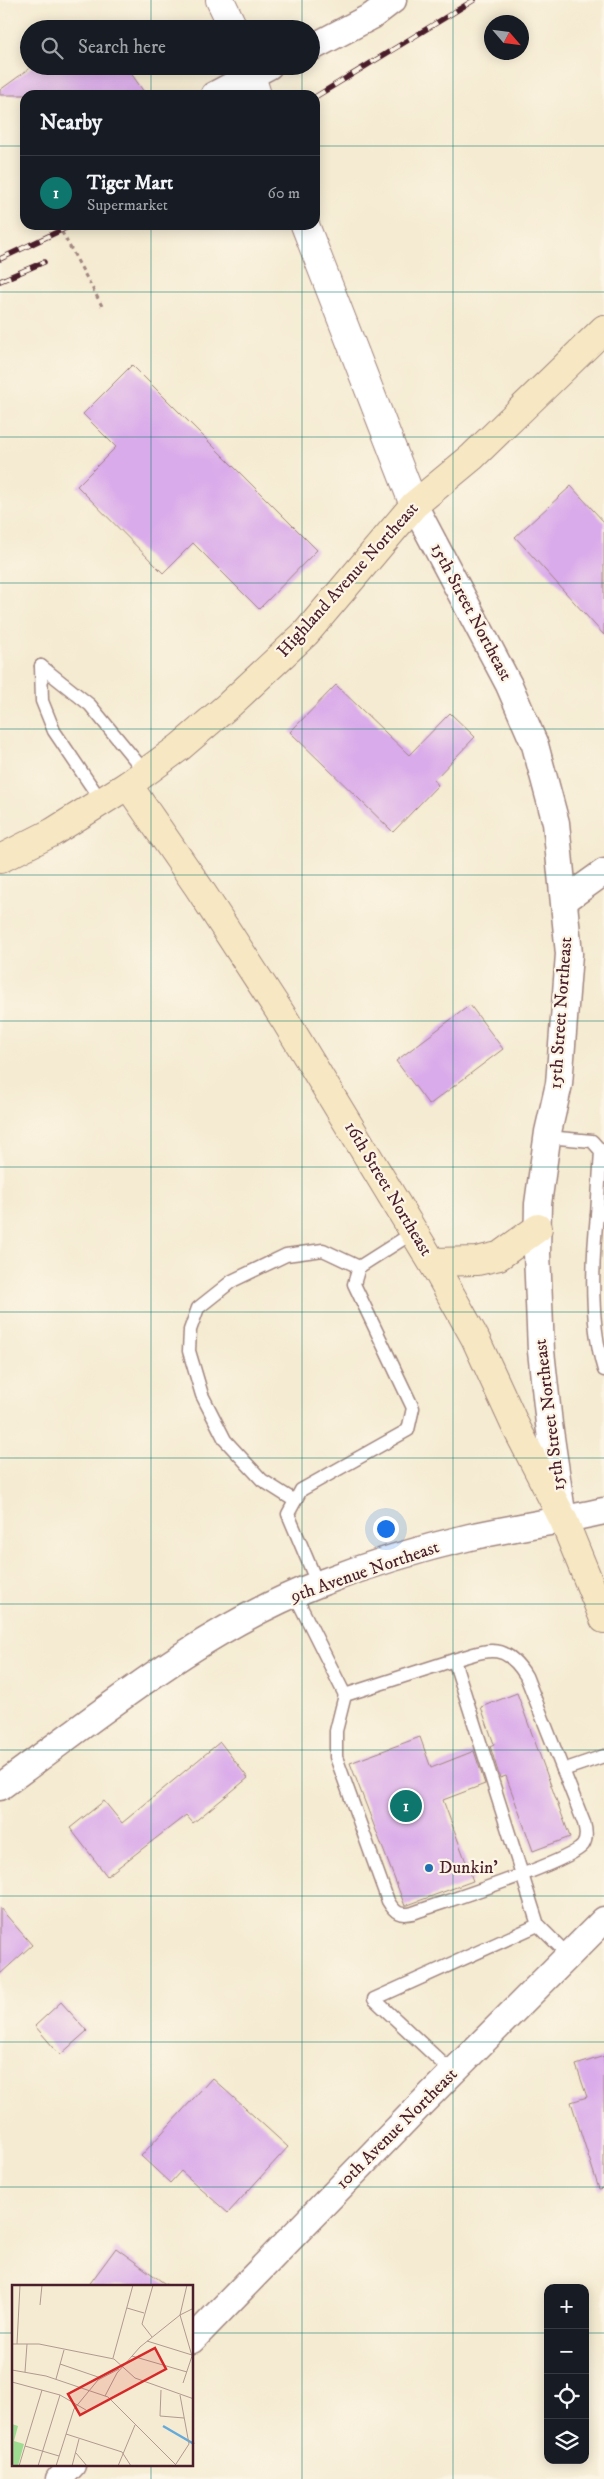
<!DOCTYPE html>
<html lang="en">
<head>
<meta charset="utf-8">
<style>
  body { margin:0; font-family:"IM FELL DW Pica",serif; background:#20242c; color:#f1f3f6 }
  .controls { position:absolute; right:15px; bottom:15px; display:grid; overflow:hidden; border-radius:10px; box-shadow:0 2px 12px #0003 }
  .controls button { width:45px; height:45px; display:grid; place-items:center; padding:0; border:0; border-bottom:1px solid #363941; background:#171b24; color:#f1f3f6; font:25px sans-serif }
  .compass { position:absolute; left:484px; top:15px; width:45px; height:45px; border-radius:50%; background:#171b24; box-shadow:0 2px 12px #0003; rotate:118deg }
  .you { position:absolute; left:385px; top:1528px; width:18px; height:18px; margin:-12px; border:4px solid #fff; border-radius:50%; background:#1a73e8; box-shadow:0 0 0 8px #1a73e833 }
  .badge { display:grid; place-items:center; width:32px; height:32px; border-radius:50%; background:#0f766e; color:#fff; font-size:16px; font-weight:700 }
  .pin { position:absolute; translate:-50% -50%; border:2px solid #fff; box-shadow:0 1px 5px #0006 }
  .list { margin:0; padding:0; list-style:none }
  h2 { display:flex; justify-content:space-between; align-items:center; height:65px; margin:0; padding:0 20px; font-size:21px }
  h2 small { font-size:16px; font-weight:400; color:#9ea1a6 }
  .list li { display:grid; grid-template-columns:32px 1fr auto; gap:15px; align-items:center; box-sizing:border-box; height:75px; padding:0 20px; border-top:1px solid #363941 }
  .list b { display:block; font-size:19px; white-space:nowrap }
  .list p { margin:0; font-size:16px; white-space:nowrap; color:#9ea1a6 }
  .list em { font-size:16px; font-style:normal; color:#9ea1a6 }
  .icon { flex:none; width:28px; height:28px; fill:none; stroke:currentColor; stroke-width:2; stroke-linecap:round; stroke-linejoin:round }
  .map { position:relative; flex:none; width:604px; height:2479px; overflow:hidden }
  .search { position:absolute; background:#171b24; box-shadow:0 2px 12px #0003; left:20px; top:20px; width:300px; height:55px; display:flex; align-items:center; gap:12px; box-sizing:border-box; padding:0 18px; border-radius:28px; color:#9ea1a6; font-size:19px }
  .panel { position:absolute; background:#171b24; box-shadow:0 2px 12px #0003; left:20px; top:90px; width:300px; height:140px; border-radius:15px }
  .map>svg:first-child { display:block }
  .building { fill:#daabea }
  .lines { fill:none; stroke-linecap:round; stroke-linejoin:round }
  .service-casing { stroke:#a0857e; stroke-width:15 }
  .minor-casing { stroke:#a0857e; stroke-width:29 }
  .tertiary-casing { stroke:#a0857e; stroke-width:30 }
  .secondary-casing { stroke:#a0857e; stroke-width:30 }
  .path { stroke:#a0857e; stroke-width:3; stroke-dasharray:4 4; stroke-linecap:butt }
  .service { stroke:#fff; stroke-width:12 }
  .minor { stroke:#fff; stroke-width:26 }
  .tertiary { stroke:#fff; stroke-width:28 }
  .secondary { stroke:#f7e8c3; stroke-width:28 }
  .rail-casing { stroke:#4a1f2b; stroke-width:5.5 }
  .rail { stroke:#fcf5e5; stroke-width:4; stroke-dasharray:11; stroke-linecap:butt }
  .grid { fill:none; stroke:#0f766e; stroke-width:1; stroke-opacity:0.55 }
  .poi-dot { fill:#1f6fb2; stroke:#fcf5e5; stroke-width:2 }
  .labels { text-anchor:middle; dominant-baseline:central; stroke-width:4.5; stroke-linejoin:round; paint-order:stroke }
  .street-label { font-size:18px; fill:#4a1f2b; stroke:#fcf5e5 }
  .poi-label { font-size:18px; fill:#4a1f2b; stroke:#fcf5e5; text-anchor:start }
  .inset-river { fill:none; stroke:#64abdb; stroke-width:2.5 }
  .inset-road { fill:none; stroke:#b1998f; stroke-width:1 }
  .view { fill:#d62828; fill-opacity:0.15; stroke:#d62828; stroke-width:2.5 }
  .inset-edge { fill:none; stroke:#4a1f2b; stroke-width:2.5 }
</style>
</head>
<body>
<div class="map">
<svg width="604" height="2479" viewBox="0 0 604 2479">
  <rect width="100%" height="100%" fill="#fcf5e5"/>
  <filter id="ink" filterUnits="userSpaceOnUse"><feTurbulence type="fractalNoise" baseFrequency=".02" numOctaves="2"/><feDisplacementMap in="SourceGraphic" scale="10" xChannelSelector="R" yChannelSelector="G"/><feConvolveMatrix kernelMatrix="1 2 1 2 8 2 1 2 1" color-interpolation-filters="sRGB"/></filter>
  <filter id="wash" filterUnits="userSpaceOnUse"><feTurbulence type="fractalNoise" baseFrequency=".0096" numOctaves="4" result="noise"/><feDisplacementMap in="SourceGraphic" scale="20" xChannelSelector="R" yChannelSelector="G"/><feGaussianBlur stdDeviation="1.12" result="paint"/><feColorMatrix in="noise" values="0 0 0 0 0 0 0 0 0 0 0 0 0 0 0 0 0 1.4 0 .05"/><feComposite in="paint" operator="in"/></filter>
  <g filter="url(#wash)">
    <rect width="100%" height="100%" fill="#f5ebd2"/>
    <g id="blocks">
      <g class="building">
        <polygon points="33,66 126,66 146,95 0,95 0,90"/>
        <polygon points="132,365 317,550 259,609 193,543 163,573 77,486 116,447 83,414"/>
        <polygon points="571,486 604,522 604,635 515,537"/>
        <polygon points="336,685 409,755 450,713 475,737 434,780 438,785 393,832 290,732"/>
        <polygon points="470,1005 503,1049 429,1105 396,1061"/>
        <polygon points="517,1693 570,1837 533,1851 506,1776 500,1778 490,1746 494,1744 481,1707"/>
        <polygon points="420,1737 431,1768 474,1751 485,1784 443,1800 473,1881 405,1906 350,1763"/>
        <polygon points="220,1742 248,1778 193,1823 186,1815 107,1876 70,1828 104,1801 122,1823"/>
        <polygon points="0,1908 32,1945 0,1974"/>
        <polygon points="61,2002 87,2031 60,2055 35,2026"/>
        <polygon points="604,2056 604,2188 599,2189 571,2102 587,2097 576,2065"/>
        <polygon points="212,2078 288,2147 228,2213 181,2171 170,2183 141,2156"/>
        <polygon points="116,2248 168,2286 88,2286"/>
      </g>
    </g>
  </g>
  <g filter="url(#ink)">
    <use href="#blocks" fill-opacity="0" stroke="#a0857e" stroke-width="1"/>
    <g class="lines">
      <defs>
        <g id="service">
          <polyline points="41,666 42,701 54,731 102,802"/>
          <polyline points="41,666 90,705 145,772"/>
          <polyline points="547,1137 592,1141 601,1151 597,1215 604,1214"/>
          <path d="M 597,1215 C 592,1263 590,1324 604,1370"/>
          <polyline points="295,1501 262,1480 225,1440 202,1395 189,1351 190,1330 198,1308 232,1281 286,1255 323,1250 359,1267"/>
          <polyline points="318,1585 288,1514 301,1490 408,1430 413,1408 354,1284 359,1267 414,1232"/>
          <polyline points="295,1595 345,1695 454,1660 538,1925 568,1955"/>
          <path d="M 345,1695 L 336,1731 L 336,1757 L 388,1901 C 395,1913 400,1916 413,1913 C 440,1903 571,1862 583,1845 C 587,1839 586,1830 584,1823 L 526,1676 C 505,1641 487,1650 454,1660"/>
          <polyline points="563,1770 604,1756"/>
          <polyline points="453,2073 374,1999 538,1925"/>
        </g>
        <g id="minor">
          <polyline points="311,48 372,16 393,0"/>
          <polyline points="214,95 269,66"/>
          <polyline points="414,505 509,685 535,745 556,823 569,954 559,1084 548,1132 538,1204 537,1253 541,1351 549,1424 562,1512"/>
          <polyline points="565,900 604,872"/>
          <path d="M 0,1787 C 102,1713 200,1630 318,1584 C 367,1565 419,1549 470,1537 C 515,1527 560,1521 604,1511"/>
          <polyline points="192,2340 420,2105 604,1920"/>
          <polyline points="59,2479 72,2465"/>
        </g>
        <g id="tertiary">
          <polyline points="220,0 234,29"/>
          <polyline points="248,66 257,95"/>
          <polyline points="305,225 414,505"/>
        </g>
        <g id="secondary">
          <polyline points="128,785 199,888 285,1020 438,1272 475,1338 515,1425 564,1521 604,1619"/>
          <polyline points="0,859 53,832 128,785 180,747 230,704 306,633 414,505 472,457 604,329"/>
          <polyline points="433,1262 477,1261 499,1256 538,1228"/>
        </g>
      </defs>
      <use href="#service" class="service-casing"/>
      <use href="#minor" class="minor-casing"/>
      <use href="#tertiary" class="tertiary-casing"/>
      <use href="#secondary" class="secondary-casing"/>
      <polyline class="path" points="58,225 102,306"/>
      <use href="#service" class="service"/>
      <use href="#minor" class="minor"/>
      <use href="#tertiary" class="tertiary"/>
      <use href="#secondary" class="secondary"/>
      <defs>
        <g id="rail">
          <polyline points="315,97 474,0"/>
          <polyline points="0,259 72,225"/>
          <polyline points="0,281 44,262"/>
        </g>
      </defs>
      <use href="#rail" class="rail-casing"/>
      <use href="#rail" class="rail"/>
    </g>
  </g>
  <path class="grid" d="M 151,0 L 151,29M 302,0 L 302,29M 453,0 L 453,2479M 151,66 L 151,95M 302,66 L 302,95M 0,146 L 25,146M 315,146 L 604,146M 151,225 L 151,2286M 302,225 L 302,2479M 0,292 L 604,292M 0,437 L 604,437M 0,583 L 604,583M 0,729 L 604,729M 0,875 L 604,875M 0,1021 L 604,1021M 0,1167 L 604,1167M 0,1312 L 604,1312M 0,1458 L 604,1458M 0,1604 L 604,1604M 0,1750 L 604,1750M 0,1896 L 604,1896M 0,2042 L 604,2042M 0,2187 L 604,2187M 0,2333 L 14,2333M 192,2333 L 548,2333M 585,2333 L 604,2333M 151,2465 L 151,2479"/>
  <circle class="poi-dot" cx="429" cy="1868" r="5"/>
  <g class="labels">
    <g class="street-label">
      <text transform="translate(348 580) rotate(-48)">Highland Avenue Northeast</text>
      <text transform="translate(471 612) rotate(62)">15th Street Northeast</text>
      <text transform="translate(561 1013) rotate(-86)">15th Street Northeast</text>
      <text transform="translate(388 1189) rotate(59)">16th Street Northeast</text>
      <text transform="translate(550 1415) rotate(-97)">15th Street Northeast</text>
      <text transform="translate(365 1572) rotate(-19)">9th Avenue Northeast</text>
      <text transform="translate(397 2129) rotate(-45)">10th Avenue Northeast</text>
    </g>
    <g class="poi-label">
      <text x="439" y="1868">Dunkin'</text>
    </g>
  </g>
  <g transform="translate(12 2285)">
    <rect width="181" height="181" fill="#f5ebd2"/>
    <path d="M 0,139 L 6,141 L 2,156 L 12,159 L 6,181 L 0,181 Z" fill="#9edc91"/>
    <path class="inset-river" d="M 151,141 L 182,159"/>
    <path class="inset-road" d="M 28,20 L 30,0M 115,23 L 132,28M 168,30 L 180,71 L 171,98M 168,30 L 175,0M 140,52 L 130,39 L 141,0M 135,56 L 180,70M 0,59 L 27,59 L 102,74 L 123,93 L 182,114M 5,59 L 8,0M 120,71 L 175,87M 101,73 L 121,0M 48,79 L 89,93M 0,85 L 34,91 L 96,112 L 165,181M 13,87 L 15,59M 44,94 L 52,65M 0,97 L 48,110 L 74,125M 149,105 L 148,131 L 172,133M 93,111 L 105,88 L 128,62 L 168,30 L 182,23M 54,149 L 110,167 L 119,181M 13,161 L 47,171M 64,168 L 75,181M 164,179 L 177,159 L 168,110M 7,181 L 30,105M 26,181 L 48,110M 44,181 L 62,124 L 86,95 L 107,84M 60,181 L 67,154M 106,181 L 123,140"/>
    <path class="view" d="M 143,63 L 154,84 L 68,130 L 56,109 Z"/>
    <rect width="181" height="181" class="inset-edge"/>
  </g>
</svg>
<div class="controls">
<button>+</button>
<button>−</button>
<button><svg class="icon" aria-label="locate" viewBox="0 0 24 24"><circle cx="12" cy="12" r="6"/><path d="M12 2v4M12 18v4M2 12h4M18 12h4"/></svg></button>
<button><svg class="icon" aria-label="layers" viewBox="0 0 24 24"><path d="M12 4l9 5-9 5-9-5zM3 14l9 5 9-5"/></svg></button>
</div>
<svg class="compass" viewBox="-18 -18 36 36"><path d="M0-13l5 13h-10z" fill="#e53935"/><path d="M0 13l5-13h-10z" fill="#9ea1a6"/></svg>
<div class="you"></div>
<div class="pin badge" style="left:406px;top:1806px">1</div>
<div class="search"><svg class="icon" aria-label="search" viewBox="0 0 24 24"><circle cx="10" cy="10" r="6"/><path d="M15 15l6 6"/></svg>Search here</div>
<section class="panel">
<h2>Nearby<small></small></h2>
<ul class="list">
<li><span class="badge">1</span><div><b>Tiger Mart</b><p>Supermarket</p></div><em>60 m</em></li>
</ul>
</section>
</div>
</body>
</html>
